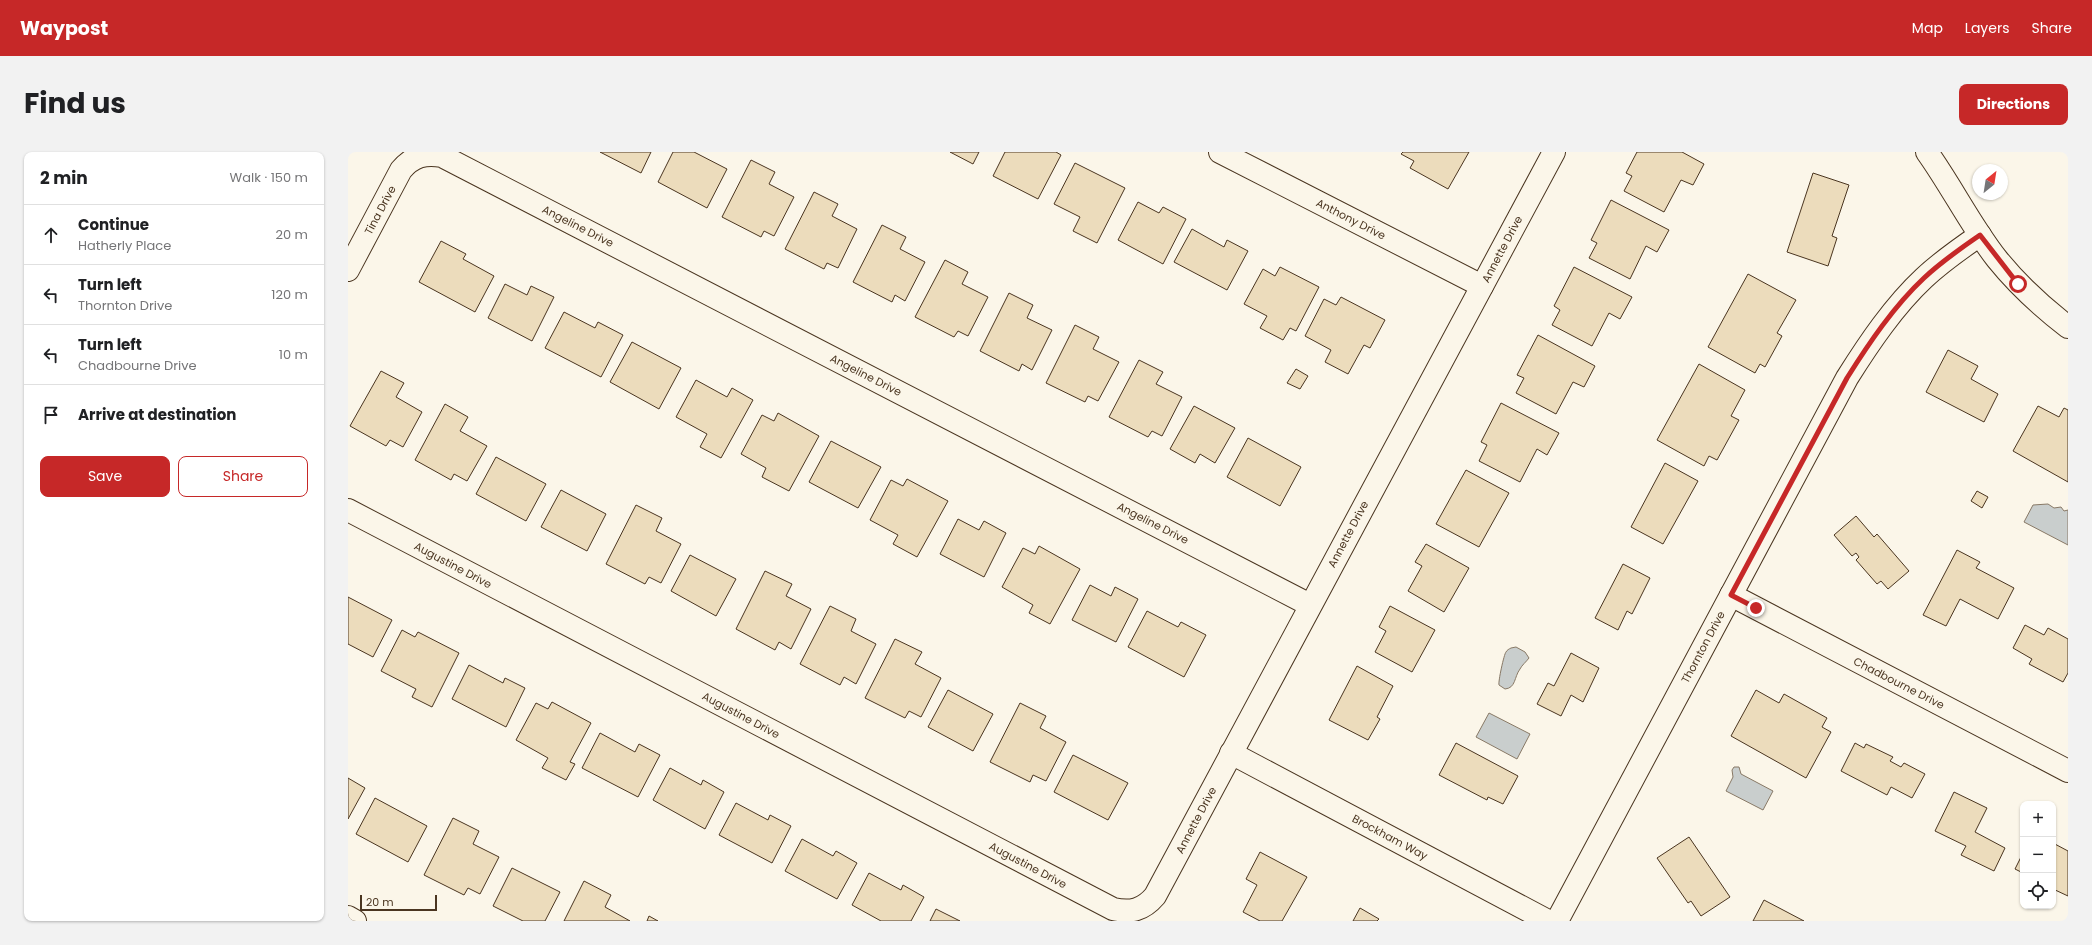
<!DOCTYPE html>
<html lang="en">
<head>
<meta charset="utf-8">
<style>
  body { margin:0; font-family:Poppins,sans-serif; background:#f2f2f2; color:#202124 }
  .controls { position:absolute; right:12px; bottom:12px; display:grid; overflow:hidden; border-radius:8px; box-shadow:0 1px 3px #0004 }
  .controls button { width:36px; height:36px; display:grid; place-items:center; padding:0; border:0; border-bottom:1px solid #e0e0e0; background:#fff; color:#202124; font:20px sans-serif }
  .compass { position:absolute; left:1624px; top:12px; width:36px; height:36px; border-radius:50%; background:#fff; box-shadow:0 1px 3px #0004; rotate:30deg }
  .scale { position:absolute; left:12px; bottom:10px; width:77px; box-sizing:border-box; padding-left:4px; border:2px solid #4a3520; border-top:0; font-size:11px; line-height:14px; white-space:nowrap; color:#4a3520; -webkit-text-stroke:3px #fbf6e9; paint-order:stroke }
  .stop { position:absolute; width:12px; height:12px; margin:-9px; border:3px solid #c62828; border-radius:50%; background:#fff }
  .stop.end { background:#c62828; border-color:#fff; box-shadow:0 1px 4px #0008 }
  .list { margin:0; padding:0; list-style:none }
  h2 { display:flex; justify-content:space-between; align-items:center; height:52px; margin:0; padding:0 16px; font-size:17px }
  h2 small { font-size:13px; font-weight:400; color:#757577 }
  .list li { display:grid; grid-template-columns:26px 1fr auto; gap:12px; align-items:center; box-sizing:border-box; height:60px; padding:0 16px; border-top:1px solid #e0e0e0 }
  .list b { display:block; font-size:15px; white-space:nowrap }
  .list p { margin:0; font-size:13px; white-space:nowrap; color:#757577 }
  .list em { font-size:13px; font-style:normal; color:#757577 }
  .actions { display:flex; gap:8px; padding:12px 16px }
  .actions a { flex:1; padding:9px 0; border:1px solid #c62828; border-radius:8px; text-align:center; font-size:14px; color:#c62828 }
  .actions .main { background:#c62828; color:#fff }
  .icon { flex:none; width:22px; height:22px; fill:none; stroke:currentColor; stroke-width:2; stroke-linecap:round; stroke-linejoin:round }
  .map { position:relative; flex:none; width:1720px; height:769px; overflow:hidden; border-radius:8px }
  header { display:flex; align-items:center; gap:24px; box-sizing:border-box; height:56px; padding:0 20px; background:#c62828; color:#fff }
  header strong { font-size:19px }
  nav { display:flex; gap:22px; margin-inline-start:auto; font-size:14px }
  .intro { display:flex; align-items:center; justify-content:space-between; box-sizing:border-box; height:96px; padding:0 24px }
  h1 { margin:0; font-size:28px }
  .button { padding:10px 18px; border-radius:8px; background:#c62828; color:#fff; font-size:14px; font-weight:700 }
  main { display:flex; gap:24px; padding:0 24px }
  aside { flex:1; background:#fff; border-radius:8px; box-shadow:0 1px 3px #0004 }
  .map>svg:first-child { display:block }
  .water { fill:#c9cecd; stroke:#887966 }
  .building { fill:#ecdcbc; stroke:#4a3520 }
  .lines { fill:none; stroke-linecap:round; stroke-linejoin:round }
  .minor-casing { stroke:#4a3520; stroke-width:24 }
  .minor { stroke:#fbf6e9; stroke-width:22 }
  .route { stroke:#c62828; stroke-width:5 }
  .labels { text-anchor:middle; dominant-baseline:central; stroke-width:3; stroke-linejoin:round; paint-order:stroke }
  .street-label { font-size:11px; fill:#4a3520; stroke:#fbf6e9 }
</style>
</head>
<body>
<header>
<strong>Waypost</strong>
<nav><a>Map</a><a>Layers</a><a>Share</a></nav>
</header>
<div class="intro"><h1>Find us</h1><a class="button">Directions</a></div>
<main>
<aside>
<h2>2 min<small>Walk · 150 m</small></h2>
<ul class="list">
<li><svg class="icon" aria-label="ahead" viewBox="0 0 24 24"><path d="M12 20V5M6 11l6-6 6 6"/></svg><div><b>Continue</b><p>Hatherly Place</p></div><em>20 m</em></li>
<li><svg class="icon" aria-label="left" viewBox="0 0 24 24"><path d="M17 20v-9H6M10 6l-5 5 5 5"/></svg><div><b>Turn left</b><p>Thornton Drive</p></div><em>120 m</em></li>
<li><svg class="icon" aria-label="left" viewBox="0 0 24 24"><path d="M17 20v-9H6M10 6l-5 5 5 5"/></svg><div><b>Turn left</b><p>Chadbourne Drive</p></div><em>10 m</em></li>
<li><svg class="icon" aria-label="arrive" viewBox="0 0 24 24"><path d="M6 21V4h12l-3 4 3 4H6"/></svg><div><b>Arrive at destination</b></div></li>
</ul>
<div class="actions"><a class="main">Save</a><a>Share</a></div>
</aside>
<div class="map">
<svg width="1720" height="769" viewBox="0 0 1720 769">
  <rect width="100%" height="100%" fill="#fbf6e9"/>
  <g class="water">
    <polygon points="1700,352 1706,356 1713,355 1716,359 1720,358 1720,393 1676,370 1685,353"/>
    <path d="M 1168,495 L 1177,500 L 1181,506 C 1178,510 1174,513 1172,517 C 1166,525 1168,536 1157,537 L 1151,533 C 1150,530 1156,502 1158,500 C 1159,498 1161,497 1163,496 Z"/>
    <polygon points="1141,561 1182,582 1169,607 1128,585"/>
    <polygon points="1386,615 1391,615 1393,622 1425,639 1415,658 1378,639 1385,625 1384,618"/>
  </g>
  <g class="building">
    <polygon points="252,0 303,0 293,21"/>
    <polygon points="325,0 346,0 379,17 359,56 310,30"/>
    <polygon points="602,0 631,0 625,12"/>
    <polygon points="657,0 708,0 713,3 690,47 645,24"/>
    <polygon points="1055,0 1121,0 1100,37 1062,16 1066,9 1053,2"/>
    <polygon points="1289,0 1334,0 1356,12 1345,33 1333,28 1316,60 1276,39 1284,24 1278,21"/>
    <polygon points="403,8 427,20 421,32 446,45 426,84 416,79 413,85 374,65"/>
    <polygon points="727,11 777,36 749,91 725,79 732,65 706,52"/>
    <polygon points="1465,21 1501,33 1484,84 1489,86 1480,114 1439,100"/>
    <polygon points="466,40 490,52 484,64 509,77 490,116 479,111 476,117 437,97"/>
    <polygon points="1263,48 1321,78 1309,100 1298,94 1282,127 1241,106 1249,91 1243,88"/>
    <polygon points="790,50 811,61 815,55 838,67 815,112 770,88"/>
    <polygon points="534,73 558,85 552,97 577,110 557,149 547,143 544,150 505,130"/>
    <polygon points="844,77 876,95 879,88 900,99 879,138 826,110"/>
    <polygon points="93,89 118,102 115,107 146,124 127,160 71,130"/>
    <polygon points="597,108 620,120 614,132 640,145 620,184 610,179 606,185 567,165"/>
    <polygon points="932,115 971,135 948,179 942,176 935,188 912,176 919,164 896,152 915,117 927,124"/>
    <polygon points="1226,115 1284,145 1272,167 1261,161 1244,194 1204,173 1212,158 1206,154"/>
    <polygon points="1400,122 1448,148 1429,181 1434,184 1417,215 1412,212 1407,221 1360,195"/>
    <polygon points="157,132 179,143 183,134 206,145 184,189 140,166"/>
    <polygon points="661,141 685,153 679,166 704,178 684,218 674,212 671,219 632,199"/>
    <polygon points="993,145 1037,168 1022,196 1016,193 1000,222 977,210 983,198 957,184 976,147 988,153"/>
    <polygon points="216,160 247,176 250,170 275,183 253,225 197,196"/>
    <polygon points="727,173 751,185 745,197 771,210 750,249 740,244 737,250 698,231"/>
    <polygon points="1190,183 1247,214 1236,235 1225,230 1208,262 1168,241 1176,226 1169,223"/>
    <polygon points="284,190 333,216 311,257 262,230"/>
    <polygon points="1600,198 1630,214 1623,227 1650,242 1636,270 1578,240"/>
    <polygon points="791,208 815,220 808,232 834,245 814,284 804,279 800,285 761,265"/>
    <polygon points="1351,212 1397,238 1383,264 1391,268 1369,308 1361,304 1356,314 1309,288"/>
    <polygon points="948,217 960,224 952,237 939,231"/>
    <polygon points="33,219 56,231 48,245 74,260 55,295 42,288 38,294 2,274"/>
    <polygon points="348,228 379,245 384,236 405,248 373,306 352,295 359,282 328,265"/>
    <polygon points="1153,251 1211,281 1199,303 1189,297 1172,330 1131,309 1139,293 1133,290"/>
    <polygon points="97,252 120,265 112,279 139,294 119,329 106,322 103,328 67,308"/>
    <polygon points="846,254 887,276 867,311 852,302 847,311 822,297"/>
    <polygon points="1690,254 1711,265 1716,256 1720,258 1720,330 1665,299"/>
    <polygon points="430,261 471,284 441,339 414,325 418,316 393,302 414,263 426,269"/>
    <polygon points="900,286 953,315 932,354 879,325"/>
    <polygon points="483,289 533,315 510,356 461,330"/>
    <polygon points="148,305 198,332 178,369 128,342"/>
    <polygon points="1317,311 1350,329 1315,392 1283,375"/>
    <polygon points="1118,318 1161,341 1131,395 1088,372"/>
    <polygon points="559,327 600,349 569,405 545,392 550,383 522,368 543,328 555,334"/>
    <polygon points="213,338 258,362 239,399 193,375"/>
    <polygon points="1629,339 1640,345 1634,356 1623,349"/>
    <polygon points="288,353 314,366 308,379 333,392 313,431 301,425 297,432 258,412"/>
    <polygon points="1508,364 1526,385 1529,382 1561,419 1540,437 1533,429 1529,432 1508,408 1511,405 1508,401 1504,404 1486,383"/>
    <polygon points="610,367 631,378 636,369 658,381 636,425 592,402"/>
    <polygon points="1078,392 1121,416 1096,460 1060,439 1074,414 1067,410"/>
    <polygon points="691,394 732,417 702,472 681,461 685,453 654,435 675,396 687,402"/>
    <polygon points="1609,398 1632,410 1628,416 1666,436 1650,467 1612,447 1598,474 1575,463"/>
    <polygon points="342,403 388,427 368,464 323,439"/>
    <polygon points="1275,412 1302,426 1284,462 1279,459 1270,478 1247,466"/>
    <polygon points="417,419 444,432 438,444 463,457 443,497 431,490 427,498 388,477"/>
    <polygon points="742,433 763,444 767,435 790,447 768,490 724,468"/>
    <polygon points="0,445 44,468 25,505 0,492"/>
    <polygon points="482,454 508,467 503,479 528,492 508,532 496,525 492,533 452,512"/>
    <polygon points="1042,454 1087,478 1064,520 1027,500 1038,479 1031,475"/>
    <polygon points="799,459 830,475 833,470 858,483 836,525 780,495"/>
    <polygon points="1677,473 1696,483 1700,476 1720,487 1720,521 1715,530 1681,512 1684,507 1665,496"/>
    <polygon points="54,478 67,485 70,480 111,501 84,555 64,545 68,537 33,519"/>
    <polygon points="547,487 574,500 567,512 593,526 573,565 561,559 557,566 517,546"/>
    <polygon points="1223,501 1251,516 1235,550 1223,543 1213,564 1189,552 1200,531 1206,534"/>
    <polygon points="121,513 155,531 157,526 177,536 158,575 104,547"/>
    <polygon points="1009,514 1045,534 1029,565 1032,567 1020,588 981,568"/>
    <polygon points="600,538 645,562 625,599 580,575"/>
    <polygon points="1408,538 1431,551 1436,542 1479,566 1474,575 1483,580 1458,626 1383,584"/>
    <polygon points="204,550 243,571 222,610 227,612 218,628 194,616 200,606 168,588 188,551 200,557"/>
    <polygon points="672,551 698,564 692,576 718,590 698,629 685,623 682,630 642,610"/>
    <polygon points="252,581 287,600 291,592 312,603 290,645 234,616"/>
    <polygon points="1108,591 1170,624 1155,652 1140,645 1139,648 1091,623"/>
    <polygon points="1507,591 1516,596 1518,592 1545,605 1542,609 1553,615 1556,611 1577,622 1564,646 1543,635 1539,643 1493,619"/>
    <polygon points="725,603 780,631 760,668 706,640"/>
    <polygon points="322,616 353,633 355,628 376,640 357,677 305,648"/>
    <polygon points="0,626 17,636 0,667"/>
    <polygon points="1606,640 1639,656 1627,680 1657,696 1646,719 1613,703 1618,694 1587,679"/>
    <polygon points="27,646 79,674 60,710 8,682"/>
    <polygon points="388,651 420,668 422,663 443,674 424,711 371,683"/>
    <polygon points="105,666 131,679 125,692 151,705 132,742 120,736 116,743 76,723"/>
    <polygon points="1341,685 1382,745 1353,764 1343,749 1340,751 1309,706"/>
    <polygon points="454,687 485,704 488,699 509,711 489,747 437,719"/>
    <polygon points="1705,691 1720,699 1720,744 1705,737"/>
    <polygon points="912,700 959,725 934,769 912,769 895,760 909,733 898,727"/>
    <polygon points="1675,701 1675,721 1667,717"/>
    <polygon points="164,716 212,740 197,769 175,769 145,754"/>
    <polygon points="521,721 553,738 555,733 576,745 563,769 533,769 504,753"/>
    <polygon points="236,729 263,743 257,755 282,769 216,769"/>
    <polygon points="1416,748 1456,769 1405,769"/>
    <polygon points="1012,756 1031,767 1029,769 1005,769"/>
    <polygon points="588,757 612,769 582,769"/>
    <polygon points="301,764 310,769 299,769"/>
  </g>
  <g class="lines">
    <defs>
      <g id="minor">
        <polyline points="872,0 1134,134"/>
        <path d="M 1579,0 C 1604,35 1623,74 1649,107 C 1670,133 1694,155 1720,175"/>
        <path d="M 0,118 L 53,18 C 65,4 77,1 94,4 L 962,453"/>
        <path d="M 0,358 L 765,757 C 783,761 795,758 807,744 L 1206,0"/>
        <polyline points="1383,443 1720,619"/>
        <polyline points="883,601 1200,769"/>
        <polyline points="0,765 7,769"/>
        <path d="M 1209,769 L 1499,226 C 1521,191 1546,154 1576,126 C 1593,110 1613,96 1632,83"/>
      </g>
    </defs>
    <use href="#minor" class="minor-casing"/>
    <use href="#minor" class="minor"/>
  </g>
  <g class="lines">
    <path class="route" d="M 1408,456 L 1383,443 L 1499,226 C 1521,191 1546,154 1576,126 C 1593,110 1613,96 1632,83 L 1670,132"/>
  </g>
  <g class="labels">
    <g class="street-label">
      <text transform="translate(32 58) rotate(-62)">Tina Drive</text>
      <text transform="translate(1003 67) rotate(27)">Anthony Drive</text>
      <text transform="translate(230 74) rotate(27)">Angeline Drive</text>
      <text transform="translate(1154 97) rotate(-62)">Annette Drive</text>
      <text transform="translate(518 223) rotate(27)">Angeline Drive</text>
      <text transform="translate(805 371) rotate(27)">Angeline Drive</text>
      <text transform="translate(1000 382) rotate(-62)">Annette Drive</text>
      <text transform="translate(105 413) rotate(28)">Augustine Drive</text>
      <text transform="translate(1355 495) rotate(-62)">Thornton Drive</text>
      <text transform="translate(1551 531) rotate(27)">Chadbourne Drive</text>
      <text transform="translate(393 563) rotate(28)">Augustine Drive</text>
      <text transform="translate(848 668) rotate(-62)">Annette Drive</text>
      <text transform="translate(1042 685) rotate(28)">Brockham Way</text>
      <text transform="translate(680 713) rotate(28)">Augustine Drive</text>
    </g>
  </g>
</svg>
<div class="controls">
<button>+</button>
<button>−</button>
<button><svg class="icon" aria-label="locate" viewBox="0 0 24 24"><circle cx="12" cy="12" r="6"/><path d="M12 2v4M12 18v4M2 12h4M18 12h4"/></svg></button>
</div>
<svg class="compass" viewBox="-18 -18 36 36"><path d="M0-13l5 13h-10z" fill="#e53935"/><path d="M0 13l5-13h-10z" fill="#757577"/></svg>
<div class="scale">20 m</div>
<div class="stop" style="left:1670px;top:132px"></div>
<div class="stop end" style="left:1408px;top:456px"></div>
</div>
</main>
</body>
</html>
